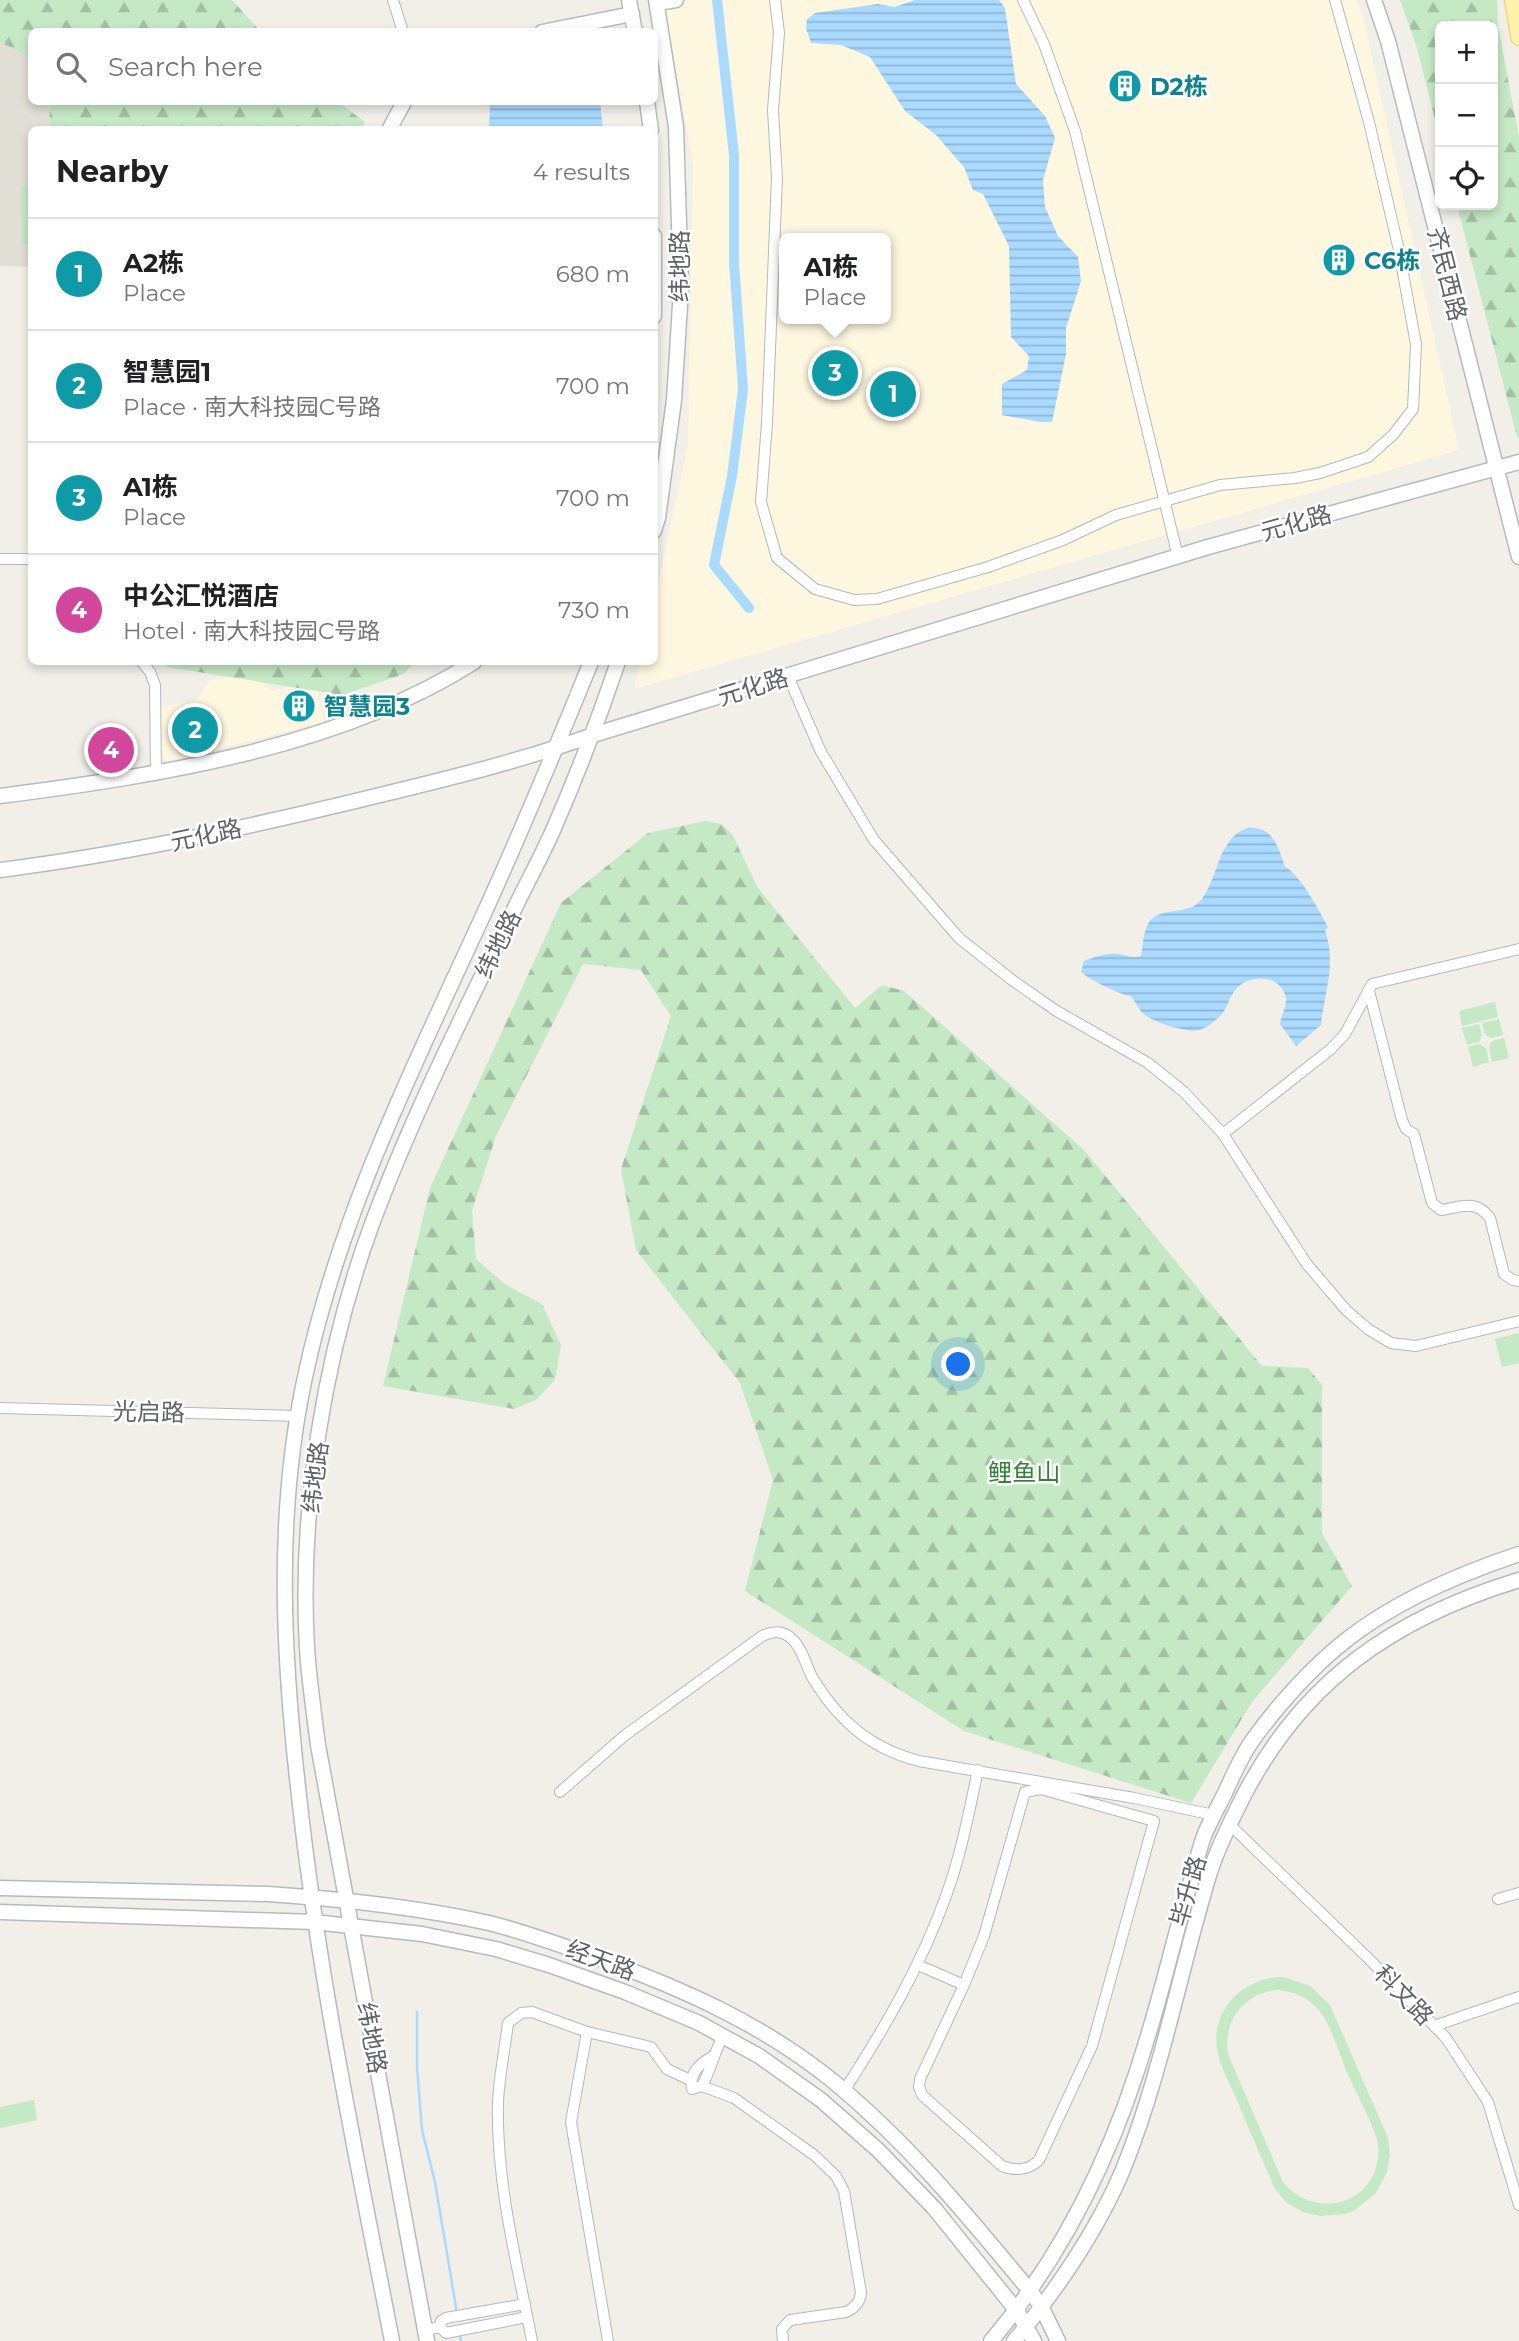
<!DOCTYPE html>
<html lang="en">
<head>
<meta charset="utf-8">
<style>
  body { margin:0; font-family:Montserrat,"Noto Sans SC",sans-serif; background:#f2f2f2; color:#202124 }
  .controls { position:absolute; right:21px; top:21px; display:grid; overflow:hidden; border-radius:10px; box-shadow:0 4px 10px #0003 }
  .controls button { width:63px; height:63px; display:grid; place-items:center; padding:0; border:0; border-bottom:2px solid #e0e0e0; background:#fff; color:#202124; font:35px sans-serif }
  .you { position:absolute; left:959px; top:1365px; width:24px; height:24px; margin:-18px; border:5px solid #fff; border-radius:50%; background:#1a73e8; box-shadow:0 0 0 10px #1a73e833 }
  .badge { display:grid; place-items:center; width:46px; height:46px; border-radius:50%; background:#ea580c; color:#fff; font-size:23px; font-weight:700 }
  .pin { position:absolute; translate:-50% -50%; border:4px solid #fff; box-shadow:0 2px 7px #0006 }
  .popup { position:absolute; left:779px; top:233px; width:112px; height:91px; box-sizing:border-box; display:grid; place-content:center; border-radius:10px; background:#fff; filter:drop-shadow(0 2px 5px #0005); font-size:23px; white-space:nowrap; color:#757577 }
  .popup b { font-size:26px; color:#202124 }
  .popup::after { content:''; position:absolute; left:50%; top:100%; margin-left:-14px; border:14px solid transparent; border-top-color:#fff }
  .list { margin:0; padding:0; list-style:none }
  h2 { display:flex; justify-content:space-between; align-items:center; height:91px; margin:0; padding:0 28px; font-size:30px }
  h2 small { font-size:23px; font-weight:400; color:#757577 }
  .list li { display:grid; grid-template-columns:46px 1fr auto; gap:21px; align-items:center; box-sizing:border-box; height:112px; padding:0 28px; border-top:2px solid #e0e0e0 }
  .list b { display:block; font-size:26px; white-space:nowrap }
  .list p { margin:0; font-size:23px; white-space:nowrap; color:#757577 }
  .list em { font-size:23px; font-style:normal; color:#757577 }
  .icon { flex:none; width:38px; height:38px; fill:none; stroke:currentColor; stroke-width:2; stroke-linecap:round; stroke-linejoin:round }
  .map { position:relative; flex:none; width:1519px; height:2341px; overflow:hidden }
  .search { position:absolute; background:#fff; box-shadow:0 4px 10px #0003; left:28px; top:28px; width:630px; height:77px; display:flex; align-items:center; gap:18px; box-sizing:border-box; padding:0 24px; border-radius:10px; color:#757577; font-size:26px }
  .panel { position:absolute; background:#fff; box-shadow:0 4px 10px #0003; left:28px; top:126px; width:630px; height:539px; border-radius:10px }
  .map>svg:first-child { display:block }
  .commercial { fill:#fef7e0; fill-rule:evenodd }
  .education { fill:#e1ded6 }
  .green { fill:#c5e8c5; fill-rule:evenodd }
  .forest { fill:url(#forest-firs) }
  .water { fill:url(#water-rules) }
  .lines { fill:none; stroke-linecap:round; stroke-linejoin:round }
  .stream { stroke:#aadaff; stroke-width:2.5 }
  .canal { stroke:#aadaff; stroke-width:10 }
  .street-casing { stroke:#b5b8bc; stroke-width:12 }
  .secondary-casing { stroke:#b6babf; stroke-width:17 }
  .primary-casing { stroke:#f2c960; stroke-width:18 }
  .street { stroke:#fff; stroke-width:10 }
  .secondary { stroke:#fff; stroke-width:14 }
  .primary { stroke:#fff2af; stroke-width:16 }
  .labels { text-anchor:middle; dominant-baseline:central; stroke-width:5; stroke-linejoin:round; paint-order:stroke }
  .culture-label { font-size:24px; font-weight:bold; fill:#0d838f; stroke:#fff; text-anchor:start }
  .street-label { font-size:24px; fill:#5f6368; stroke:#fff }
  .park-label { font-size:24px; fill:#348238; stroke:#fff }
</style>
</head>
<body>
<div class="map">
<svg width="1519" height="2341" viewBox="0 0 1519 2341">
  <defs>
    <pattern id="forest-firs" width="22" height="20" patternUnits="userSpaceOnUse" patternTransform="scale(1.75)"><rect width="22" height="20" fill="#c5e8c5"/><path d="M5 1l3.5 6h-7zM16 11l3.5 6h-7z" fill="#a3c0a4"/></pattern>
    <pattern id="water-rules" width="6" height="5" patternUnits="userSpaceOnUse" patternTransform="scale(1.75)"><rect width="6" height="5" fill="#aadaff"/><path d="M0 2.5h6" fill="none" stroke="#8eb4d2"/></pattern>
  </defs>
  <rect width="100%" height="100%" fill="#f1efe8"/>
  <g class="commercial">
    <path d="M 664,0 L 1356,0 L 1363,17 L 1459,450 L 634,689 L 640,662 L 654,662 L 655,598 L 688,446 L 693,164 ZM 784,238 L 886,238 L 886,319 L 784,319 Z"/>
    <polygon points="239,673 257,679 273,691 315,682 324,722 166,762 160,749 160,707 197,700 209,681"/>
  </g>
  <polygon class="education" points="0,42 31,58 32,102 50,102 49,129 32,130 31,267 0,266"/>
  <g class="green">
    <polygon points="21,186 31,186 31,244 22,244"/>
    <polygon points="1495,1002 1498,1017 1462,1026 1459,1011"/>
    <polygon points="1499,1019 1503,1035 1492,1038 1485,1035 1482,1023"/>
    <polygon points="1479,1024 1482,1035 1479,1042 1467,1045 1462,1028"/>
    <polygon points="1504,1038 1509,1058 1492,1062 1489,1047 1492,1041"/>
    <polygon points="1479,1044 1486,1048 1489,1062 1473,1067 1468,1047"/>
    <polygon points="1519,1333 1519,1363 1502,1367 1495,1339"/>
    <path d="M 1284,1977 L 1310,1986 L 1330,2005 L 1388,2138 L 1390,2155 L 1387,2172 L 1376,2193 L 1355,2210 L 1346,2214 L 1320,2216 L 1303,2212 L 1287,2203 L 1275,2189 C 1262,2159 1249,2130 1237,2100 C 1230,2084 1220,2067 1217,2049 C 1211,2008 1245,1977 1284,1977 ZM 1277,1990 C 1292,1991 1305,1996 1316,2007 C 1331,2023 1338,2050 1346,2070 C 1356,2093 1369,2116 1377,2139 C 1378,2144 1379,2150 1378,2155 C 1375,2206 1313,2220 1283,2182 L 1228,2054 C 1223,2021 1243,1994 1277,1990 Z"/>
    <polygon points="34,2100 37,2120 0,2128 0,2107"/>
  </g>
  <g class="forest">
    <polygon points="0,0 232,0 260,31 32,32 31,58 0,42"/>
    <polygon points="1400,0 1497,0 1498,26 1519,138 1519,436 1517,437 1457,205 1493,205 1493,26 1440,26 1440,139 1417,48"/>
    <polygon points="50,102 338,102 365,122 361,130 49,129"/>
    <polygon points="167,662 414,662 404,674 342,695 167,667"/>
    <polygon points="706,821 721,824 732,834 758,888 855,1008 882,985 904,991 1084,1150 1262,1366 1308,1368 1322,1385 1322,1533 1352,1586 1252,1702 1191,1803 964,1731 745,1591 773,1480 740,1383 636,1250 621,1169 671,1016 641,970 583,964 496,1136 472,1211 476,1259 506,1285 542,1304 561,1345 555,1380 536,1400 514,1409 383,1386 430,1188 561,903 648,833"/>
  </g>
  <g class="water">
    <polygon points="915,0 999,0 1005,8 1016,84 1045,116 1055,138 1043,180 1045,207 1058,236 1078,257 1081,281 1066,328 1066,354 1052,422 1040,422 1002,415 1002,384 1027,370 1029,356 1011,337 1009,246 983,194 973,190 964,167 936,135 905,111 870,57 841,45 811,43 806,28 807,19 815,13 878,4 895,7"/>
    <polygon points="493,102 600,102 603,129 489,129 490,104"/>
    <path d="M 1247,828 C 1273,826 1278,846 1285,867 C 1298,872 1322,914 1328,928 L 1325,930 C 1337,966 1324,991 1321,1025 L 1296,1046 L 1280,1024 C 1281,1015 1287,1007 1286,998 C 1282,975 1252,974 1238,987 C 1229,995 1229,1006 1221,1015 C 1214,1021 1208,1028 1199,1030 C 1187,1033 1151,1022 1143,1013 C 1137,1008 1136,1001 1130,996 C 1119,994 1090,980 1081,972 L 1084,961 C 1095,957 1106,953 1118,954 C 1127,955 1132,959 1141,956 C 1143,946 1143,933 1148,924 C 1158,905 1188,917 1201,900 C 1219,878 1217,839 1247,828 Z"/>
  </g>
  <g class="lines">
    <g class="stream">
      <polyline points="417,2012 417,2067 422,2130 435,2182 457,2313"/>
      <polyline points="460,2334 461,2341"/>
    </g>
    <polyline class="canal" points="717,0 734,155 734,262 743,389 732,476 714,565 749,608"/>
    <defs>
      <g id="street">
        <polyline points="393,0 403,32"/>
        <polyline points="775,0 779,33 773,110 777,178 767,423 761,502 777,558 815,589 854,600 877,599 988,567 1063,540 1116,515 1220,485 1295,478 1320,473 1368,457 1393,435 1413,409 1416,344 1398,246 1369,122 1335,0"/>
        <polyline points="1023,0 1044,44 1075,131 1178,557"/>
        <polyline points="0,559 32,559"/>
        <polyline points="142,662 150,672 155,685 156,772"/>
        <polyline points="788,676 821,752 874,840 959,938 1012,980 1055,1010 1148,1063 1184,1092 1223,1134 1306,1263 1346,1310 1368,1329 1391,1343 1416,1346 1519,1321"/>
        <path d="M 1369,991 L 1402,1120 L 1406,1129 L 1414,1134 L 1432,1203 L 1441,1210 C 1461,1207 1476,1199 1490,1218 L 1504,1274 L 1513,1280 L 1519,1281"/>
        <polyline points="1223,1134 1331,1049 1345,1034 1372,984 1519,949"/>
        <polyline points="0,1408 298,1416"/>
        <path d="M 560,1792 L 624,1736 L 762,1636 C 773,1631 783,1630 792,1639 C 802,1648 806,1665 812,1677 C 838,1720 869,1748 919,1761 L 1134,1798 L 1214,1815"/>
        <polyline points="1229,1824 1369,1959 1446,2038 1488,2102 1519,2205"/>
        <polyline points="1498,1899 1519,1893"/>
        <path d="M 918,1965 L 964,1985 L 920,2079 L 919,2087 L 922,2095 L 1002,2166 C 1016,2171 1028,2171 1039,2160 L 1092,2046 L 1154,1821 L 1041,1789 L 1025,1792 L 984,1936 L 964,1985"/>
        <polyline points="1434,2026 1519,1997"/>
        <polyline points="587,2032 571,2122 608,2341"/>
        <path d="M 713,2056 C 699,2064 689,2073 692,2089 L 702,2086 C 711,2069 714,2053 723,2036"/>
        <path d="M 702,2086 L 734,2098 L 814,2155 L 836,2176 L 844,2191 L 861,2293 C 860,2302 855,2308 846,2312 L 790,2320 L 782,2329 L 783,2341"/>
        <path d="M 844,2091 C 884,2029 921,1966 946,1896 C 961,1855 969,1812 978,1770"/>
        <polyline points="440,2327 441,2321 446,2318 525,2304"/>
        <polyline points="425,2330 440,2327 446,2333 527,2317"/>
        <path d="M 532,2341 C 517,2263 496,2183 498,2103 C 499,2076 505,2049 508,2023 L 521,2013 L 532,2012 L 587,2032 L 651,2047 L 667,2069 L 690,2080"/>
      </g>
      <g id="secondary">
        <polyline points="629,0 635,32"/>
        <polyline points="1374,0 1388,41 1519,557"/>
        <polyline points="657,3 676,0"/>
        <polyline points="542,32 632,14"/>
        <polyline points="647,102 651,130"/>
        <polyline points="389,130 404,102"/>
        <polyline points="654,236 654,316"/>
        <polyline points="654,531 658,518 674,400 681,289 676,127 656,0"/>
        <path d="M 0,796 C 156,776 339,748 474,662"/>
        <path d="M 0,870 C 126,854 249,827 372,797 C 446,779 521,761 593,735 L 1208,547 L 1519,462"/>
        <path d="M 0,1888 L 268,1894 C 341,1899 417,1907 489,1923 C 525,1932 560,1945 595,1957 C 681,1988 763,2024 834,2082 C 909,2144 968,2216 1030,2291 L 1041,2306 L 1058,2341"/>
        <polyline points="0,1912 314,1922 422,1934 496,1949 549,1965 625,1992 699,2023 759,2056 821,2100 878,2150 934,2208 1017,2311 1034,2341"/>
        <path d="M 392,2341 C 357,2160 319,1979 299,1796 C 283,1657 275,1516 305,1377 C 339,1216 413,1068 481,920 C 520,835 556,748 591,662"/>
        <path d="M 427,2341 L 318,1745 C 314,1713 309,1680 307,1648 C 299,1509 324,1355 372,1224 C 411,1119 462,1017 511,916 C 525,886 541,858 554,828 C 578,773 599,718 618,662"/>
        <path d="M 991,2341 C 1067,2251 1118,2141 1150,2029 C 1165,1980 1176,1930 1191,1881 C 1195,1866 1199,1850 1204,1836 C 1210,1821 1218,1807 1225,1793 C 1233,1775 1241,1757 1252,1741 C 1276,1707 1312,1667 1345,1641 C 1395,1601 1459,1574 1519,1554"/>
        <path d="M 1014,2341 C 1055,2293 1100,2226 1124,2167 C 1162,2072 1180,1970 1210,1872 C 1218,1847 1230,1823 1242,1799 C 1302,1681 1394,1618 1519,1580"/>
      </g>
      <polyline id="primary" points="1513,0 1519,37"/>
    </defs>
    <use href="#street" class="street-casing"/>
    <use href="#secondary" class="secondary-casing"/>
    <use href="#primary" class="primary-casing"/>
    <use href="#street" class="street"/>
    <use href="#secondary" class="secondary"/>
    <use href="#primary" class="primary"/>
  </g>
  <defs>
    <symbol id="building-disc" viewBox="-11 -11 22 22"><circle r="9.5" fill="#0f9aa8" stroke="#fff"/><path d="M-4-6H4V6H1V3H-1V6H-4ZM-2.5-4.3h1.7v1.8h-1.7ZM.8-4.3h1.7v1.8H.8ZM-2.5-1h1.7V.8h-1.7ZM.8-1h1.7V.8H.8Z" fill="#fff"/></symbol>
  </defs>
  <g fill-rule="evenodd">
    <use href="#building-disc" x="1106" y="67" width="38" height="38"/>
    <use href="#building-disc" x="1320" y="241" width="38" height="38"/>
    <use href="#building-disc" x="280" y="687" width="38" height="38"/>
  </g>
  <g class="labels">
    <g class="culture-label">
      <text x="1150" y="86">D2栋</text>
      <text x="1364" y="260">C6栋</text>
      <text x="324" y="706">智慧园3</text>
    </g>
    <g class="street-label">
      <text transform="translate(679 266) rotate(-90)">纬地路</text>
      <text transform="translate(1447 274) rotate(76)">齐民西路</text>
      <text transform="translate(1296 523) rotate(-16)">元化路</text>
      <text transform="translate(753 687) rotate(-17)">元化路</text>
      <text transform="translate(206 835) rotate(-12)">元化路</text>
      <text transform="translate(498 944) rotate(-64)">纬地路</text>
      <text transform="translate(149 1412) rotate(1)">光启路</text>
      <text transform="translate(315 1477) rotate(-83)">纬地路</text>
      <text transform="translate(1188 1891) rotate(-74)">毕升路</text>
      <text transform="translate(601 1960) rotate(20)">经天路</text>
      <text transform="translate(1404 1995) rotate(46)">科文路</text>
      <text transform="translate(372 2038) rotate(80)">纬地路</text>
    </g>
    <g class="park-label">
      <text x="1024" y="1472">鲤鱼山</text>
    </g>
  </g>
</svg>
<div class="controls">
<button>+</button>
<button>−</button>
<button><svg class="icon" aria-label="locate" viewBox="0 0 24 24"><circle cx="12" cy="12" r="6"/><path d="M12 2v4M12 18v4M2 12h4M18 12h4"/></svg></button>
</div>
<div class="you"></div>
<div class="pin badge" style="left:893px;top:394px;background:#0f9aa8">1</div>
<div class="pin badge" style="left:195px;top:730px;background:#0f9aa8">2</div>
<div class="pin badge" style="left:835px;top:373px;background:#0f9aa8">3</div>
<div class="popup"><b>A1栋</b>Place</div>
<div class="pin badge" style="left:111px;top:750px;background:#d1479c">4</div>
<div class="search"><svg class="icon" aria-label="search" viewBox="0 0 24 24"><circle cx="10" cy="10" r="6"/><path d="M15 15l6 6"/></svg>Search here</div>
<section class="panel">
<h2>Nearby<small>4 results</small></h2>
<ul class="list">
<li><span class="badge" style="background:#0f9aa8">1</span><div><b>A2栋</b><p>Place</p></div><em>680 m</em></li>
<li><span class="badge" style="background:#0f9aa8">2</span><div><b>智慧园1</b><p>Place · 南大科技园C号路</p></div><em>700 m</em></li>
<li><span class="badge" style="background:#0f9aa8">3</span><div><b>A1栋</b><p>Place</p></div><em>700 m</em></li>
<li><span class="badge" style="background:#d1479c">4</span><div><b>中公汇悦酒店</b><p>Hotel · 南大科技园C号路</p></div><em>730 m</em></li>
</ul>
</section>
</div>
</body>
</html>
